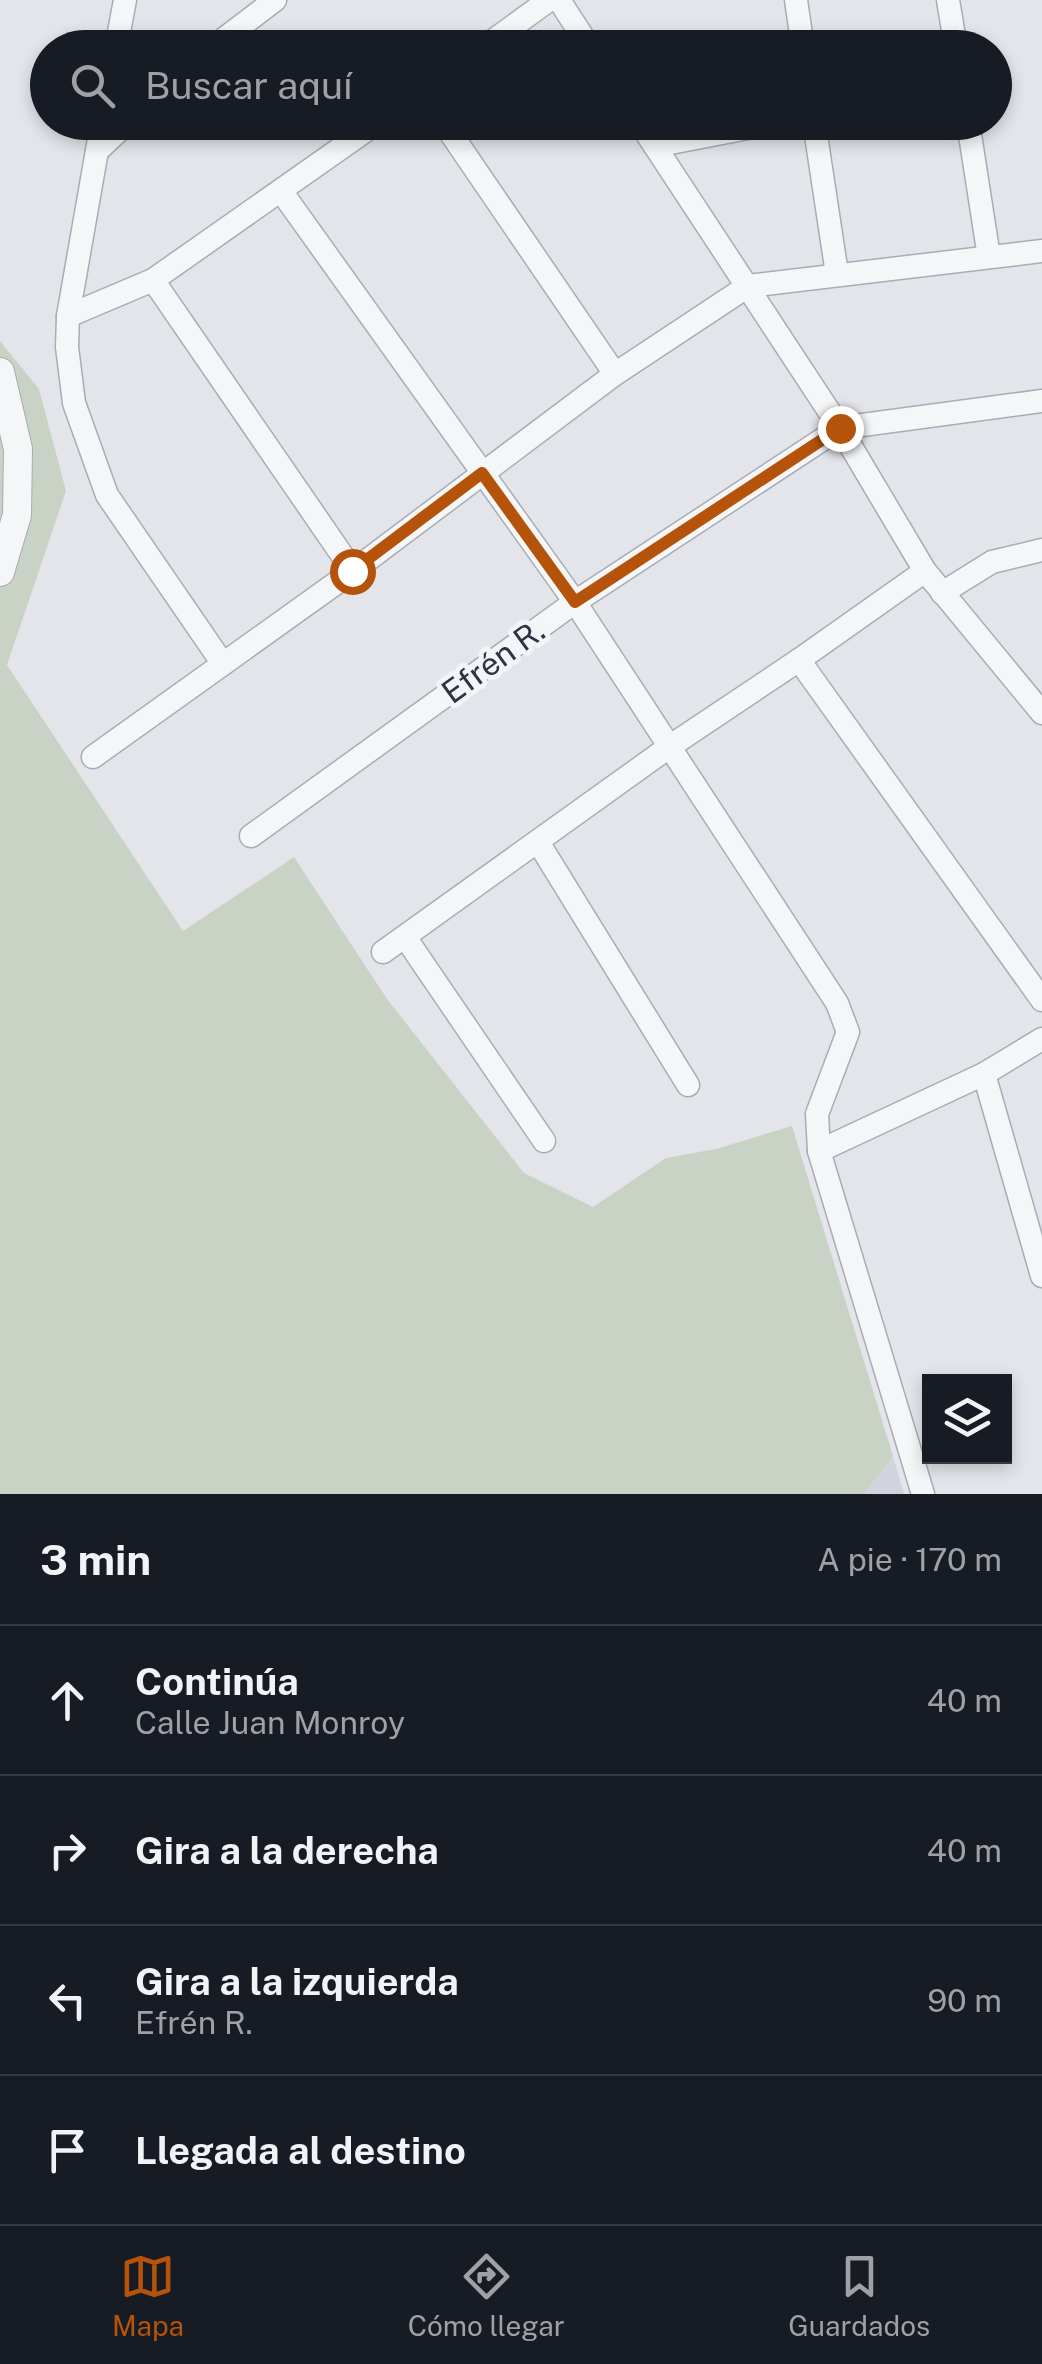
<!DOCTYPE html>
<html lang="es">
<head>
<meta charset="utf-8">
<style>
  body { margin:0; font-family:"Public Sans",sans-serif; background:#20242c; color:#f1f3f6 }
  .controls { position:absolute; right:30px; bottom:30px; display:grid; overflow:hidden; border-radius:0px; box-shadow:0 5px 15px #0003 }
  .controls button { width:90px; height:90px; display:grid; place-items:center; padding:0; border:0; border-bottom:2px solid #363941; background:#171b24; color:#f1f3f6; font:50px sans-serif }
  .stop { position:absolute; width:30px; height:30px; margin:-22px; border:8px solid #b45309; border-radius:50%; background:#fff }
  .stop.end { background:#b45309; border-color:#fff; box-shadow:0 2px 10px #0008 }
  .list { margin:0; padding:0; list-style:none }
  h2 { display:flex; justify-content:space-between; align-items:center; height:130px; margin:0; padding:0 40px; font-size:42px }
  h2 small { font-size:32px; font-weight:400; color:#9ea1a6 }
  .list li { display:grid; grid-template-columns:65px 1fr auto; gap:30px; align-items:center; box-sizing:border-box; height:150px; padding:0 40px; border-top:2px solid #363941 }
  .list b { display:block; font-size:38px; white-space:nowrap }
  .list p { margin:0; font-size:32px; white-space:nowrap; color:#9ea1a6 }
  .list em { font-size:32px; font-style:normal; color:#9ea1a6 }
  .icon { flex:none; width:55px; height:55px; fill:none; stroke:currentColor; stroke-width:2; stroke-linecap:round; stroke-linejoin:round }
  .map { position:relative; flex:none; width:1042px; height:1494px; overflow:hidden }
  .search { position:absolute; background:#171b24; box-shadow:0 5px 15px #0003; left:30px; right:30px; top:30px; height:110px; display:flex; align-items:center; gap:25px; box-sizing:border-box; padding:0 35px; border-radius:55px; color:#9ea1a6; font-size:38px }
  .sheet { height:730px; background:#171b24 }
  nav { display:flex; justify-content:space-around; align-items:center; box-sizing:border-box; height:140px; border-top:2px solid #363941; background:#171b24; font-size:28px; color:#9ea1a6 }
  nav a { display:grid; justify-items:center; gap:5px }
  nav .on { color:#b45309 }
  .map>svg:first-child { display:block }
  .built { fill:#d1d4dc }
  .green { fill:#c8d3c5 }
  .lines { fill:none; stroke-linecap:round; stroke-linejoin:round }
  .minor-casing { stroke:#a8acb4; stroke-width:25 }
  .tertiary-casing { stroke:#a8acb4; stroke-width:30 }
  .minor { stroke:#f5f6f8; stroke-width:22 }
  .tertiary { stroke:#f5f6f8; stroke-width:28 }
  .route { stroke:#b45309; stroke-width:12 }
  .labels { text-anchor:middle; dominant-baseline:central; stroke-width:10; stroke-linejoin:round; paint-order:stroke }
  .street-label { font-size:32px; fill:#2c3341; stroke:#f3f4f7 }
</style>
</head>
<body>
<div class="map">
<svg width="1042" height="1494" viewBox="0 0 1042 1494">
  <rect width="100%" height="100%" fill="#e3e5ea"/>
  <polygon class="built" points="893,1456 904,1494 864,1494"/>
  <polygon class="green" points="0,341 39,389 66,491 7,665 183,931 294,857 387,999 524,1173 593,1207 666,1158 716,1149 792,1126 893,1456 864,1494 0,1494"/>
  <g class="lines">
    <defs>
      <g id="minor">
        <polyline points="559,0 590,48"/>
        <polyline points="796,0 803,48"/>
        <polyline points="948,0 956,48"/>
        <polyline points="116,48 125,0"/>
        <polyline points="212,48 275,0"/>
        <polyline points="483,48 549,0"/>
        <polyline points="102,122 68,316 67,347 74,403 107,495 223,664"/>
        <polyline points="443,122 615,374"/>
        <polyline points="639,122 840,428 925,571 1042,713"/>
        <polyline points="814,122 837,274"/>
        <polyline points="968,122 989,257"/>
        <polyline points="655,146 778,122"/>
        <polyline points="97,151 128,122"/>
        <polyline points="281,191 575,602 837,1003 848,1032 817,1114 819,1151 923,1494"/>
        <polyline points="153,280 353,571"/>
        <polyline points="68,316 153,280 378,122"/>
        <polyline points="942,593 992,562 1042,550"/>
        <polyline points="799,660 1042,1000"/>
        <polyline points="93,757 353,571 615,374 748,286 1042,251"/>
        <polyline points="251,836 575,602 840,428 1042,401"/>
        <polyline points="538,842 688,1085"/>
        <polyline points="405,937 544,1141"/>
        <polyline points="383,952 669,747 799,660 925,571"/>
        <polyline points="984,1074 1042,1276"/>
        <polyline points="819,1151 984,1074 1042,1039"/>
      </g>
      <polyline id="tertiary" points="0,372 18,449 17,515 0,572"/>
    </defs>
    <use href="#minor" class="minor-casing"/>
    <use href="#tertiary" class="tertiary-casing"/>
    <use href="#minor" class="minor"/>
    <use href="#tertiary" class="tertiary"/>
  </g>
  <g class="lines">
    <polyline class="route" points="352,571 482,473 575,602 840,428"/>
  </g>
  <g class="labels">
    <g class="street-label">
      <text transform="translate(493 661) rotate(-36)">Efrén R.</text>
    </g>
  </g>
</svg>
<div class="controls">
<button><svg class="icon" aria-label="layers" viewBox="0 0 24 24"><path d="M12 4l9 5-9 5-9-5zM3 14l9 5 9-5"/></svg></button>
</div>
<div class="stop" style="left:352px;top:571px"></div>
<div class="stop end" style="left:840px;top:428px"></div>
<div class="search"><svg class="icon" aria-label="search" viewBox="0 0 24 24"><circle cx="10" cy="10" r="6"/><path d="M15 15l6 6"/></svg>Buscar aquí</div>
</div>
<section class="sheet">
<h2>3 min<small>A pie · 170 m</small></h2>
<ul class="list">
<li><svg class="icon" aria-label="ahead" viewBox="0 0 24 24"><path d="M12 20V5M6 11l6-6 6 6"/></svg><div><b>Continúa</b><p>Calle Juan Monroy</p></div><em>40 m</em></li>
<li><svg class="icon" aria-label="right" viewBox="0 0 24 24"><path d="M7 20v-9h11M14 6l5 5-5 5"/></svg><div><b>Gira a la derecha</b></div><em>40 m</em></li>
<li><svg class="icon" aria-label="left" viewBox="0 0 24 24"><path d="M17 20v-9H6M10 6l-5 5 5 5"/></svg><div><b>Gira a la izquierda</b><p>Efrén R.</p></div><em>90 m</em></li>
<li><svg class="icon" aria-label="arrive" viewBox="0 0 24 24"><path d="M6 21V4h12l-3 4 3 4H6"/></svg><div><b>Llegada al destino</b></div></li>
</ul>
</section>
<nav>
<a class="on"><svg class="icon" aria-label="map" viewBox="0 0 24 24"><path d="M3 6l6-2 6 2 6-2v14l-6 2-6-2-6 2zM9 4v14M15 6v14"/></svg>Mapa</a>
<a><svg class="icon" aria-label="directions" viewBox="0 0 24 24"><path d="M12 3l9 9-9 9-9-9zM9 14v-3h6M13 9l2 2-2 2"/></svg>Cómo llegar</a>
<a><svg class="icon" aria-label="saved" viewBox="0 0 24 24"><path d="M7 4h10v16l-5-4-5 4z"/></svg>Guardados</a>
</nav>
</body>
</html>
